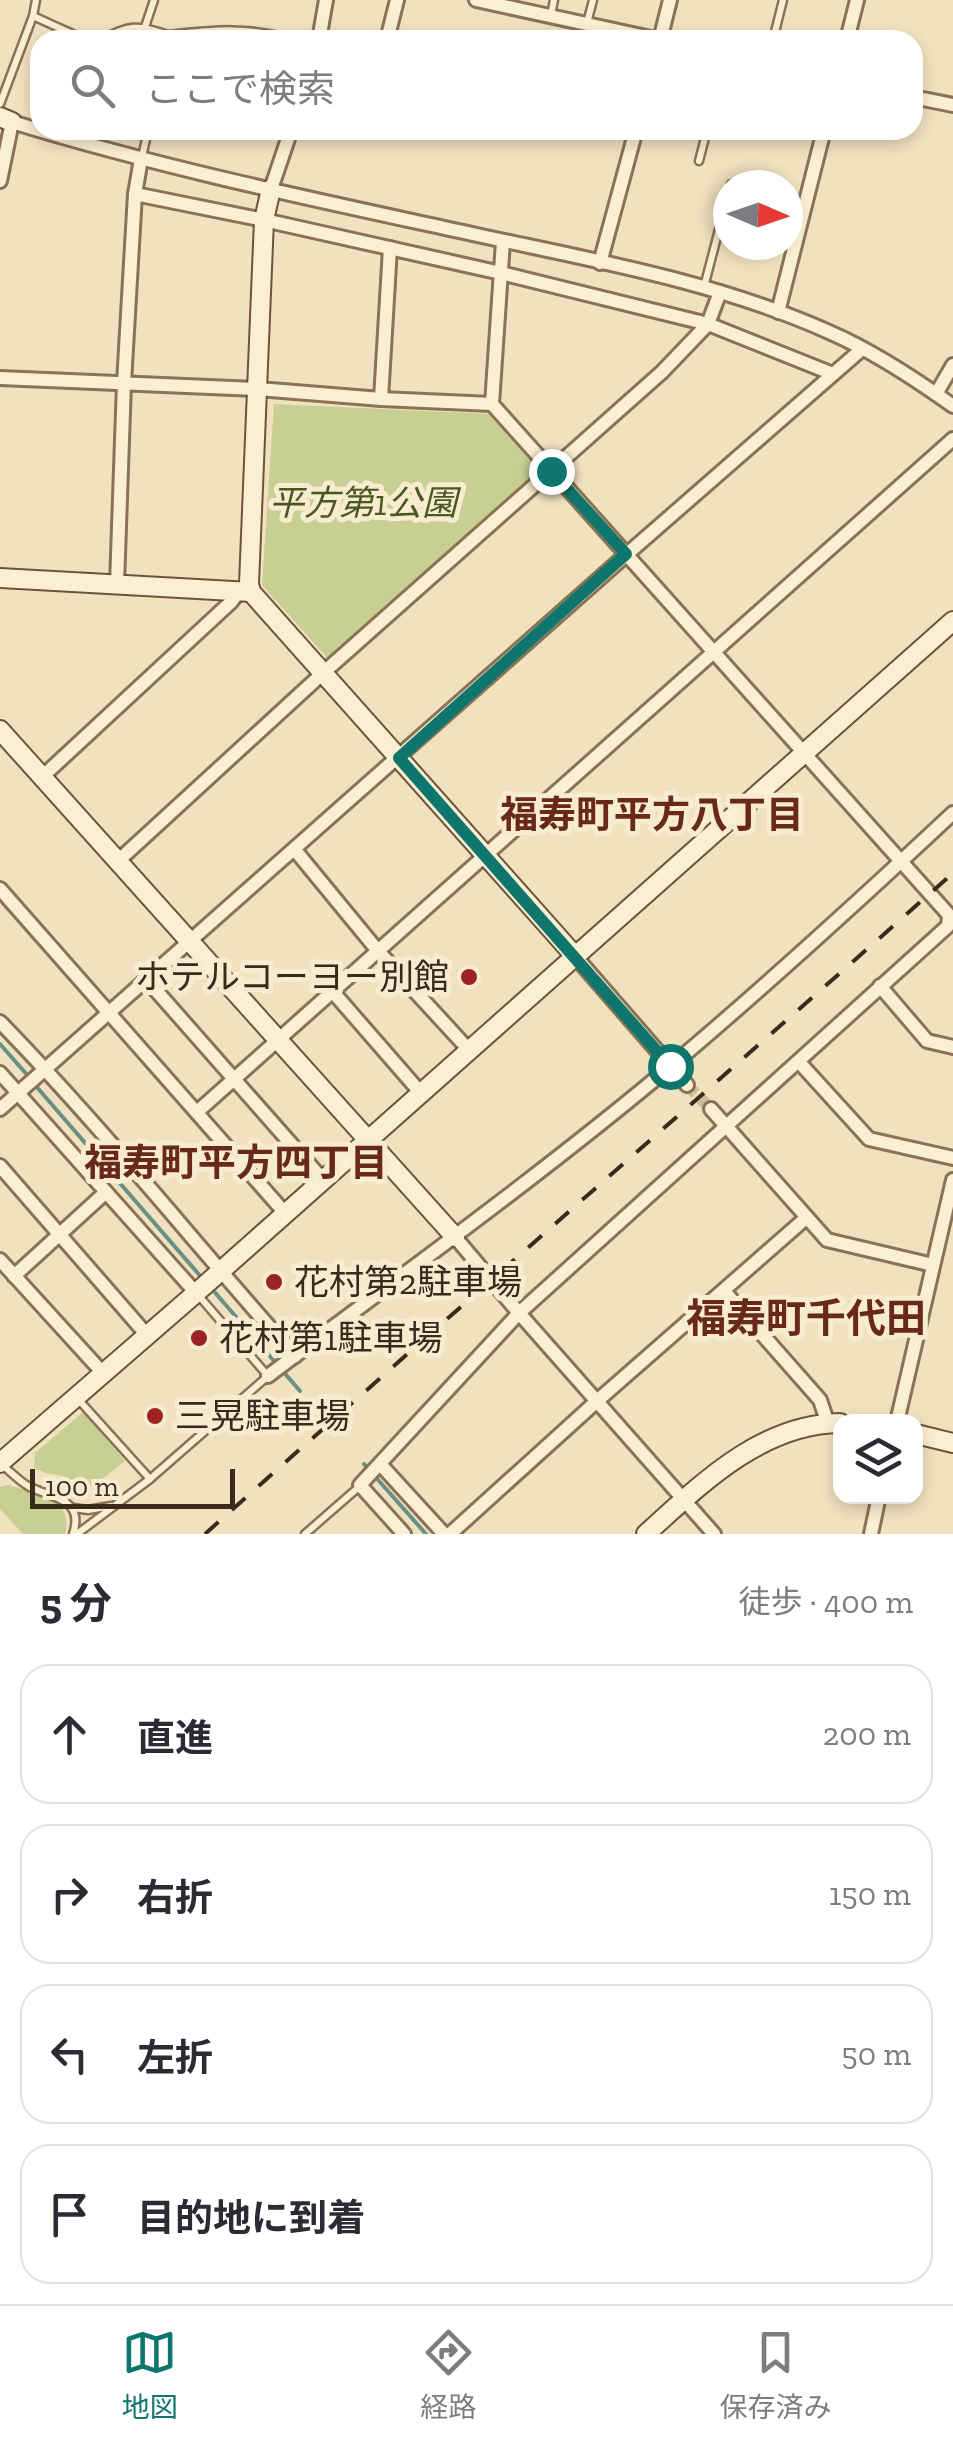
<!DOCTYPE html>
<html lang="ja">
<head>
<meta charset="utf-8">
<style>
  body { margin:0; font-family:"Zilla Slab","Noto Sans JP",serif; background:#f7f7f7; color:#2b2b33 }
  .controls { position:absolute; right:30px; bottom:30px; display:grid; overflow:hidden; border-radius:20px; box-shadow:0 5px 15px #0003 }
  .controls button { width:90px; height:90px; display:grid; place-items:center; padding:0; border:0; border-bottom:2px solid #e1e1e2; background:#fff; color:#2b2b33; font:50px sans-serif }
  .compass { position:absolute; left:713px; top:170px; width:90px; height:90px; border-radius:50%; background:#fff; box-shadow:0 5px 15px #0003; rotate:92deg }
  .scale { position:absolute; left:30px; bottom:25px; width:205px; box-sizing:border-box; padding-left:10px; border:5px solid #392a1c; border-top:0; font-size:28px; line-height:35px; white-space:nowrap; color:#392a1c; -webkit-text-stroke:8px #f7eccf; paint-order:stroke }
  .stop { position:absolute; width:30px; height:30px; margin:-22px; border:8px solid #0f766e; border-radius:50%; background:#fff }
  .stop.end { background:#0f766e; border-color:#fff; box-shadow:0 2px 10px #0008 }
  .list { margin:0; padding:0; list-style:none }
  h2 { display:flex; justify-content:space-between; align-items:center; height:130px; margin:0; padding:0 40px; font-size:42px }
  h2 small { font-size:32px; font-weight:400; color:#7c7c81 }
  .list li { display:grid; grid-template-columns:65px 1fr auto; gap:30px; align-items:center; box-sizing:border-box; height:140px; margin:0 20px 20px; padding:0 20px; border:2px solid #e1e1e2; border-radius:30px }
  .list b { display:block; font-size:38px; white-space:nowrap }
  .list em { font-size:32px; font-style:normal; color:#7c7c81 }
  .icon { flex:none; width:55px; height:55px; fill:none; stroke:currentColor; stroke-width:2; stroke-linecap:round; stroke-linejoin:round }
  .map { position:relative; flex:none; width:953px; height:1534px; overflow:hidden }
  .search { position:absolute; background:#fff; box-shadow:0 5px 15px #0003; left:30px; right:30px; top:30px; height:110px; display:flex; align-items:center; gap:25px; box-sizing:border-box; padding:0 35px; border-radius:30px; color:#7c7c81; font-size:38px }
  .sheet { height:770px; background:#fff }
  nav { display:flex; justify-content:space-around; align-items:center; box-sizing:border-box; height:140px; border-top:2px solid #e1e1e2; background:#fff; font-size:28px; color:#7c7c81 }
  nav a { display:grid; justify-items:center; gap:5px }
  nav .on { color:#0f766e }
  .map>svg:first-child { display:block }
  .green { fill:#c8cf92 }
  .lines { fill:none; stroke-linecap:round; stroke-linejoin:round }
  .stream { stroke:#699087; stroke-width:4 }
  .street-tunnel { stroke:#ccbd9e; stroke-width:12; stroke-dasharray:12 6; stroke-linecap:butt }
  .lane-casing { stroke:#8a7256; stroke-width:11 }
  .street-casing { stroke:#8a7256; stroke-width:18 }
  .secondary-casing { stroke:#6c5339; stroke-width:22 }
  .lane { stroke:#fbefd3; stroke-width:6 }
  .street { stroke:#fbefd3; stroke-width:12 }
  .secondary { stroke:#fbefd3; stroke-width:18 }
  .rail { stroke:#392a1c; stroke-width:4; stroke-dasharray:18 18; stroke-linecap:butt }
  .route { stroke:#0f766e; stroke-width:12 }
  .poi-dot { fill:#9d2223; stroke:#f7eccf; stroke-width:4 }
  .labels { text-anchor:middle; dominant-baseline:central; stroke-width:10; stroke-linejoin:round; paint-order:stroke }
  .park-label { font-size:35px; font-style:italic; fill:#495721; stroke:#f7eccf }
  .poi-label { font-size:35px; fill:#392a1c; stroke:#f7eccf; text-anchor:start }
  .neighbourhood-label { font-size:38px; font-weight:bold; fill:#682918; stroke:#f7eccf }
  .quarter-label { font-size:40px; font-weight:bold; fill:#682918; stroke:#f7eccf }
</style>
</head>
<body>
<div class="map">
<svg width="953" height="1534" viewBox="0 0 953 1534">
  <rect width="100%" height="100%" fill="#f1e2bf"/>
  <g class="green">
    <polygon points="274,404 490,414 542,472 329,660 262,585"/>
    <polygon points="83,1412 125,1461 88,1490 63,1476 46,1473 34,1468 35,1453"/>
    <path d="M 8,1485 C 34,1493 75,1498 65,1534 L 23,1534 L 0,1509 L 0,1487 Z"/>
  </g>
  <g class="lines">
    <g class="stream">
      <polyline points="0,1044 29,1077"/>
      <polyline points="35,1085 202,1278"/>
      <polyline points="212,1289 300,1391"/>
      <polyline points="364,1464 426,1534"/>
    </g>
    <polyline class="street-tunnel" points="687,1085 711,1109"/>
    <defs>
      <g id="lane">
        <polyline points="551,15 554,0"/>
        <polyline points="33,16 86,40"/>
        <polyline points="587,23 593,0"/>
        <polyline points="145,27 154,0"/>
        <path d="M 100,40 C 131,25 135,24 168,35"/>
        <path d="M 167,40 L 168,35 C 214,30 249,26 294,40"/>
        <polyline points="773,40 783,0"/>
        <polyline points="0,104 33,16 36,0"/>
        <polyline points="142,157 148,130"/>
        <polyline points="699,161 707,130"/>
        <polyline points="731,185 731,184"/>
        <polyline points="704,287 728,195"/>
        <polyline points="77,1398 150,1479"/>
        <path d="M 1,1464 C 10,1471 18,1480 28,1486 C 51,1498 85,1498 73,1534"/>
        <polyline points="73,1508 88,1510 111,1506"/>
        <polyline points="77,1534 150,1479 268,1376 199,1296"/>
        <polyline points="305,1534 360,1486"/>
      </g>
      <g id="street">
        <polyline points="476,0 660,40 670,0"/>
        <polyline points="319,40 326,0"/>
        <polyline points="387,40 397,0"/>
        <polyline points="847,40 857,0"/>
        <polyline points="913,97 953,105"/>
        <path d="M 0,181 L 12,122 C 165,169 321,201 477,235 C 596,261 718,282 829,332 C 873,351 914,378 953,406"/>
        <polyline points="271,189 291,130"/>
        <polyline points="135,194 264,220 501,273 708,324 833,374"/>
        <polyline points="600,263 636,130"/>
        <polyline points="778,312 824,130"/>
        <polyline points="0,378 258,389 381,399 492,404"/>
        <polyline points="936,394 953,365"/>
        <polyline points="381,399 390,248"/>
        <polyline points="117,584 124,383 135,194 141,159"/>
        <polyline points="42,777 231,602 239,592"/>
        <polyline points="295,850 378,951 468,1049"/>
        <polyline points="118,861 323,673 662,372 708,324 720,292"/>
        <polyline points="0,889 285,1213"/>
        <polyline points="574,955 687,1085"/>
        <polyline points="146,979 322,1179"/>
        <polyline points="880,986 927,1041 953,1047"/>
        <polyline points="333,992 420,1092"/>
        <path d="M 0,1022 C 103,1128 196,1245 295,1356"/>
        <polyline points="799,1062 869,1139 953,1158"/>
        <polyline points="0,1073 196,1293"/>
        <polyline points="0,1109 626,555 862,349"/>
        <polyline points="711,1109 827,1240 933,1265"/>
        <polyline points="197,1112 953,439"/>
        <polyline points="0,1166 146,1334"/>
        <polyline points="455,1237 519,1313 714,1534"/>
        <polyline points="0,1260 102,1372"/>
        <polyline points="14,1276 106,1192"/>
        <polyline points="724,1291 820,1400 828,1424"/>
        <path d="M 268,1376 C 403,1274 541,1175 671,1066 C 767,985 861,899 953,813"/>
        <polyline points="897,1422 953,1180"/>
        <polyline points="381,1465 444,1534"/>
        <polyline points="404,1534 360,1485 519,1313 948,926 949,915 492,404 503,241"/>
        <polyline points="450,1534 597,1401 806,1218"/>
        <polyline points="871,1534 879,1496"/>
      </g>
      <g id="secondary">
        <polyline points="0,117 12,122"/>
        <polyline points="271,189 264,220 249,584 251,592 574,955"/>
        <polyline points="0,578 251,592"/>
        <polyline points="0,730 455,1237"/>
        <polyline points="916,1434 953,1443"/>
        <polyline points="0,1463 196,1293 953,621"/>
        <path d="M 646,1534 C 701,1484 761,1424 840,1423"/>
      </g>
    </defs>
    <use href="#lane" class="lane-casing"/>
    <use href="#street" class="street-casing"/>
    <use href="#secondary" class="secondary-casing"/>
    <use href="#lane" class="lane"/>
    <use href="#street" class="street"/>
    <use href="#secondary" class="secondary"/>
    <path class="rail" d="M 205,1534 C 453,1312 704,1094 953,873"/>
  </g>
  <g class="lines">
    <polyline class="route" points="551,471 626,554 399,758 670,1066"/>
  </g>
  <g class="poi-dot">
    <circle cx="469" cy="977" r="10"/>
    <circle cx="274" cy="1282" r="10"/>
    <circle cx="199" cy="1338" r="10"/>
    <circle cx="155" cy="1416" r="10"/>
  </g>
  <g class="labels">
    <g class="park-label">
      <text x="363" y="503">平方第1公園</text>
    </g>
    <g class="poi-label">
      <text x="449" y="977" text-anchor="end">ホテルコーヨー別館</text>
      <text x="294" y="1282">花村第2駐車場</text>
      <text x="219" y="1338">花村第1駐車場</text>
      <text x="175" y="1416">三晃駐車場</text>
    </g>
    <g class="neighbourhood-label">
      <text x="652" y="815">福寿町平方八丁目</text>
      <text x="236" y="1163">福寿町平方四丁目</text>
    </g>
    <g class="quarter-label">
      <text x="806" y="1318">福寿町千代田</text>
    </g>
  </g>
</svg>
<div class="controls">
<button><svg class="icon" aria-label="layers" viewBox="0 0 24 24"><path d="M12 4l9 5-9 5-9-5zM3 14l9 5 9-5"/></svg></button>
</div>
<svg class="compass" viewBox="-18 -18 36 36"><path d="M0-13l5 13h-10z" fill="#e53935"/><path d="M0 13l5-13h-10z" fill="#7c7c81"/></svg>
<div class="scale">100 m</div>
<div class="stop" style="left:670px;top:1066px"></div>
<div class="stop end" style="left:551px;top:471px"></div>
<div class="search"><svg class="icon" aria-label="search" viewBox="0 0 24 24"><circle cx="10" cy="10" r="6"/><path d="M15 15l6 6"/></svg>ここで検索</div>
</div>
<section class="sheet">
<h2>5 分<small>徒歩 · 400 m</small></h2>
<ul class="list">
<li><svg class="icon" aria-label="ahead" viewBox="0 0 24 24"><path d="M12 20V5M6 11l6-6 6 6"/></svg><div><b>直進</b></div><em>200 m</em></li>
<li><svg class="icon" aria-label="right" viewBox="0 0 24 24"><path d="M7 20v-9h11M14 6l5 5-5 5"/></svg><div><b>右折</b></div><em>150 m</em></li>
<li><svg class="icon" aria-label="left" viewBox="0 0 24 24"><path d="M17 20v-9H6M10 6l-5 5 5 5"/></svg><div><b>左折</b></div><em>50 m</em></li>
<li><svg class="icon" aria-label="arrive" viewBox="0 0 24 24"><path d="M6 21V4h12l-3 4 3 4H6"/></svg><div><b>目的地に到着</b></div></li>
</ul>
</section>
<nav>
<a class="on"><svg class="icon" aria-label="map" viewBox="0 0 24 24"><path d="M3 6l6-2 6 2 6-2v14l-6 2-6-2-6 2zM9 4v14M15 6v14"/></svg>地図</a>
<a><svg class="icon" aria-label="directions" viewBox="0 0 24 24"><path d="M12 3l9 9-9 9-9-9zM9 14v-3h6M13 9l2 2-2 2"/></svg>経路</a>
<a><svg class="icon" aria-label="saved" viewBox="0 0 24 24"><path d="M7 4h10v16l-5-4-5 4z"/></svg>保存済み</a>
</nav>
</body>
</html>
